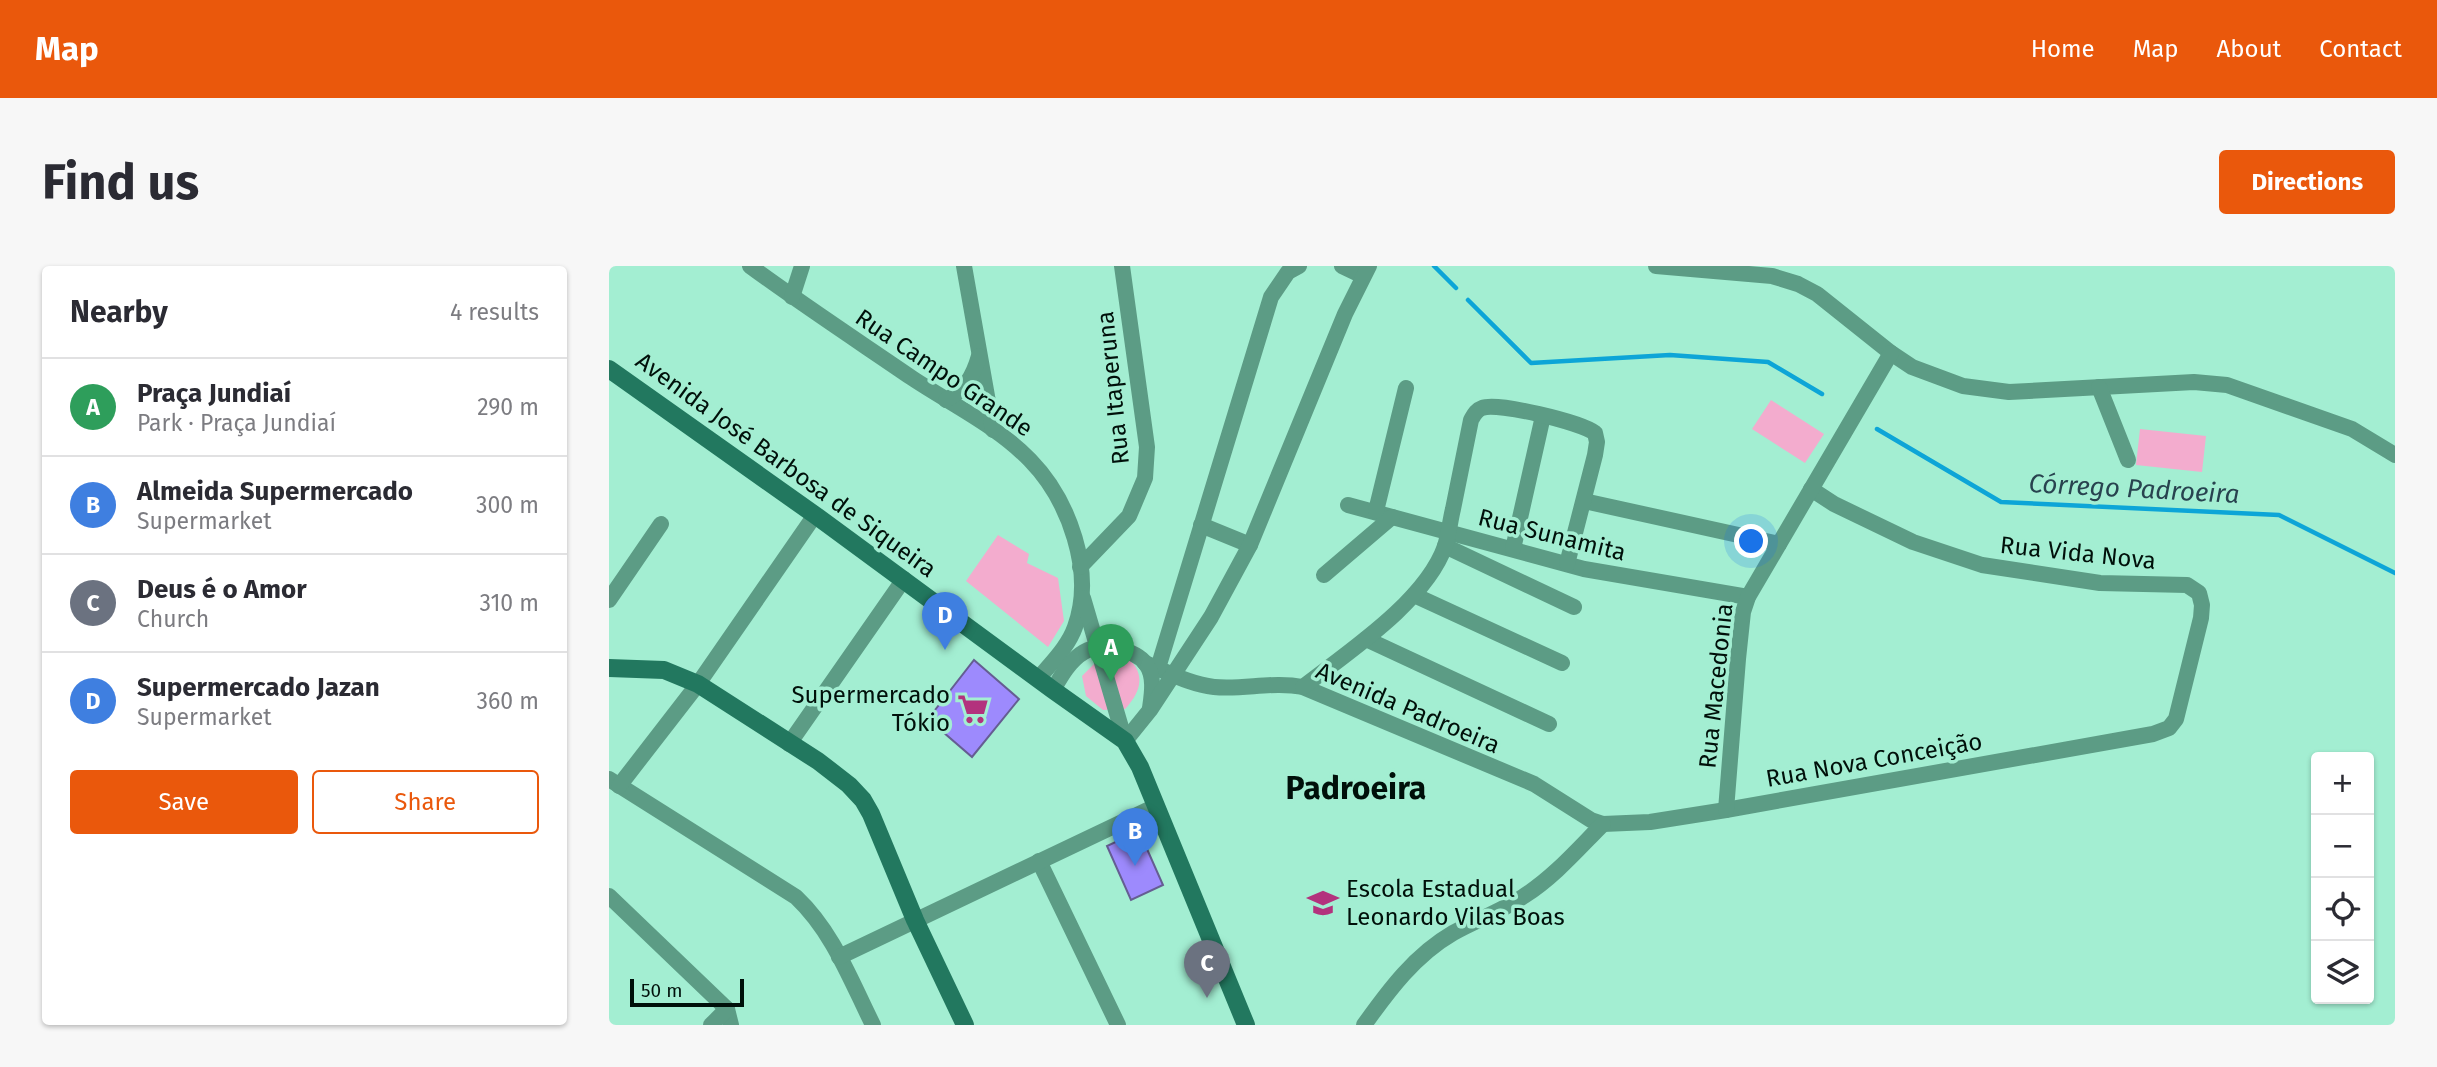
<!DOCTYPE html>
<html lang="en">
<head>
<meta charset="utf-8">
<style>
  body { margin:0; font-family:"Fira Sans",sans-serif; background:#f7f7f7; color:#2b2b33 }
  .controls { position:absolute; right:21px; bottom:21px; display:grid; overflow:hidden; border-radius:7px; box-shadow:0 2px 5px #0004 }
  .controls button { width:63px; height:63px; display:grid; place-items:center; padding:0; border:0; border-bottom:2px solid #e1e1e2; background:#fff; color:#2b2b33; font:35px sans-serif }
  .scale { position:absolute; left:21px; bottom:18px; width:114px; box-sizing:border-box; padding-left:7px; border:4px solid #00100a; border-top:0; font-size:19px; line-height:24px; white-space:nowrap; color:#00100a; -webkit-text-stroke:5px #a3eed2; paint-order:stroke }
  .you { position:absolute; left:1143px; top:276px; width:24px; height:24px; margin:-18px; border:5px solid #fff; border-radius:50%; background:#1a73e8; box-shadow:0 0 0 10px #1a73e833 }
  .badge { display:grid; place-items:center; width:46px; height:46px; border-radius:50%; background:#ea580c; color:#fff; font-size:23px; font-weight:700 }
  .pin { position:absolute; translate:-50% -58px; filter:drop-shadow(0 2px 4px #0008) }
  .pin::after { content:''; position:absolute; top:37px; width:24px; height:21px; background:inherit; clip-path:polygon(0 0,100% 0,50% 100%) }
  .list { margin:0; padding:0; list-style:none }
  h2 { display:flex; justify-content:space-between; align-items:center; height:91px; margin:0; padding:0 28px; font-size:30px }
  h2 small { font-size:23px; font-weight:400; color:#7c7c81 }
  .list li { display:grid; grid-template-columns:46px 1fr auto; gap:21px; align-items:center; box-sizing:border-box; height:98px; padding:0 28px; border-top:2px solid #e1e1e2 }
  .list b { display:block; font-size:26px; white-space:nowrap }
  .list p { margin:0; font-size:23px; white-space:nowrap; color:#7c7c81 }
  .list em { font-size:23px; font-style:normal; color:#7c7c81 }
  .actions { display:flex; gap:14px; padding:21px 28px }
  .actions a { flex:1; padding:16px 0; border:2px solid #ea580c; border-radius:7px; text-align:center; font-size:24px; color:#ea580c }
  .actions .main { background:#ea580c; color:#fff }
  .icon { flex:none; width:38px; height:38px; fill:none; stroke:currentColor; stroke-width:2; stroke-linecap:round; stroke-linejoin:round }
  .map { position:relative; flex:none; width:1786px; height:759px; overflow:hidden; border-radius:7px }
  header { display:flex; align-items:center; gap:42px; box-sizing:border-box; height:98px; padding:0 35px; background:#ea580c; color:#fff }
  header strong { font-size:33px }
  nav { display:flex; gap:38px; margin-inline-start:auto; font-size:24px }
  .intro { display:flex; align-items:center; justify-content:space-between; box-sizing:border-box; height:168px; padding:0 42px }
  h1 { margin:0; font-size:49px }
  .button { padding:18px 32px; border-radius:7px; background:#ea580c; color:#fff; font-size:24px; font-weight:700 }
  main { display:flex; gap:42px; padding:0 42px }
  aside { flex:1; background:#fff; border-radius:7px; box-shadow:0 2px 5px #0004 }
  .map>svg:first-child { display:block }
  .green { fill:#f3acce }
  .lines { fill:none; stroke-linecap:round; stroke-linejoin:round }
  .stream { stroke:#0da5d7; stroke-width:4.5 }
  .building { fill:#9d8afd; stroke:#655d92; stroke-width:2 }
  .street { stroke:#5c9c85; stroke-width:16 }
  .secondary { stroke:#22785f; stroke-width:18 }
  .labels { text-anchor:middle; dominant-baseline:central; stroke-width:7; stroke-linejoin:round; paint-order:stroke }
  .street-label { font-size:24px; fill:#00100a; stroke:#a3eed2 }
  .poi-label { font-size:24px; fill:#00100a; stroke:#a3eed2; text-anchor:end }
  .water-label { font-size:26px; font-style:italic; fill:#28434f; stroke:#a3eed2 }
  .district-label { font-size:32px; font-weight:bold; fill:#00100a; stroke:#a3eed2 }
</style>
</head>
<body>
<header>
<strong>Map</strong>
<nav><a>Home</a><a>Map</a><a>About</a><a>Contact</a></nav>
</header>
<div class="intro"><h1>Find us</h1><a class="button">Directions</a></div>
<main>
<aside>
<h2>Nearby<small>4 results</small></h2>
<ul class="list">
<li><span class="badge" style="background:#2e9e5b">A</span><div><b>Praça Jundiaí</b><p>Park · Praça Jundiaí</p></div><em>290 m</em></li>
<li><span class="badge" style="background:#3f7fe0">B</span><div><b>Almeida Supermercado</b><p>Supermarket</p></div><em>300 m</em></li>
<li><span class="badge" style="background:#6b7280">C</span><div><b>Deus é o Amor</b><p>Church</p></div><em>310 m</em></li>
<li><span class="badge" style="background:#3f7fe0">D</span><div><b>Supermercado Jazan</b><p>Supermarket</p></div><em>360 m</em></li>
</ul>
<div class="actions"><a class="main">Save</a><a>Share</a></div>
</aside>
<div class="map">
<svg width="1786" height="759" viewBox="0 0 1786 759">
  <rect width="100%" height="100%" fill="#a3eed2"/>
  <g class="green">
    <polygon points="1162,134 1215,168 1196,197 1143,163"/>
    <polygon points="1531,163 1597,170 1593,206 1527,199"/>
    <polygon points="389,269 420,288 418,297 449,312 455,355 439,381 357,315"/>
    <path d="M 505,392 L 522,395 C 537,411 530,428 516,443 L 494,444 L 477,430 L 473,410 L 489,394 Z"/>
  </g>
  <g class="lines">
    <g class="stream">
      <polyline points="825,0 847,22"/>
      <polyline points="859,34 922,97 1061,89 1159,96 1213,128"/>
      <polyline points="1268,163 1392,236 1670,249 1786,307"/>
    </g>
  </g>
  <g class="building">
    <polygon points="365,394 410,433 363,491 319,453"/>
    <polygon points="530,565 554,619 522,634 498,580"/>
  </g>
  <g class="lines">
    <g class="street">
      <path d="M 141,0 C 194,39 249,75 303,112 C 342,138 388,160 421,194 C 460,234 486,306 466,361 C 459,381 442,397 429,413"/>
      <polyline points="355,0 384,164"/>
      <polyline points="733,0 754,10"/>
      <polyline points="1047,0 1163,10 1189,18 1208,28 1282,87 1303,101 1354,120 1400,126 1585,116 1618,119 1743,163 1786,189"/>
      <polyline points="183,31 193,0"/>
      <polyline points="1490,121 1519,194"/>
      <path d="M 337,134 C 356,124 364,111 370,90"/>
      <polyline points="975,235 1170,278"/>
      <polyline points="739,239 975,303 1139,331"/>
      <polyline points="767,245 797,122"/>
      <polyline points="592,259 641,279"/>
      <polyline points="836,280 965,341"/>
      <polyline points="904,283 934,150"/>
      <polyline points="471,301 520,250 536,212 538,181 513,0"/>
      <polyline points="715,309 783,251"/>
      <polyline points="805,329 953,397"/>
      <polyline points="474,332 516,475"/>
      <polyline points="0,334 52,258"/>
      <polyline points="757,373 940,458"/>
      <path d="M 536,397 C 559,406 580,418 605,421 C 635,424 664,415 694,421 L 925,518 L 982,554 L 994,558 L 1041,556 L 1117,544 L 1544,468 L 1560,462 L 1567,453 L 1592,352 L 1593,339 L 1590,327 L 1578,319 L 1491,317 L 1373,299 L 1304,276 L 1225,238 L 1202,223"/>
      <polyline points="549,402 662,31 679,6 690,0"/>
      <path d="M 694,421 C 739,386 817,335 836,280 C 840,268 841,255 844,243 C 850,213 856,184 862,154 C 865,149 867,144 873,142 C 889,136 971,156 986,167 L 988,176 L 986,189 L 958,298"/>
      <path d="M 444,424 C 452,410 461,394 475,386 C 490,376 526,383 537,398 C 546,410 543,428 541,442"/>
      <polyline points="516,475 541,444 602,351 641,279 736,48 760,0"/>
      <polyline points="180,478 295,313"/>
      <path d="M 0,513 L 187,631 C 224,666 241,713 264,759"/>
      <polyline points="10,520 89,418 206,249"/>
      <polyline points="1117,544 1129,393 1134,346 1139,331 1282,87"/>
      <polyline points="430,595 509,759"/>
      <polyline points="0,630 118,743 122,759"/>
      <polyline points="230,691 547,540"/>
      <polyline points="102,759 118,743"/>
      <path d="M 755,759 C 780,724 806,689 844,667 C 867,654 893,645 915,630 C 945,611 969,583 994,558"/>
    </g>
    <g class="secondary">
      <polyline points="0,103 206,249 444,424 516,475 531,501 637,759"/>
      <polyline points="0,402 55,404 89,418 209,495 240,519 254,534 262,548 306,654 356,759"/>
    </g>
  </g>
  <defs>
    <symbol id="supermarket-bare" viewBox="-9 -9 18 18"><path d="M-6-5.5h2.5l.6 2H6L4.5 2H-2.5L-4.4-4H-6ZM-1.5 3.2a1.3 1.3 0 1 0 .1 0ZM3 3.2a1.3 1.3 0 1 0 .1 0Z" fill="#b3327d" stroke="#a3eed2" stroke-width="2.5" paint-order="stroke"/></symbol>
    <symbol id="school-bare" viewBox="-9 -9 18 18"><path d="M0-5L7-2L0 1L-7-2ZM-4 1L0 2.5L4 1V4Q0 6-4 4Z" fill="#b3327d" stroke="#a3eed2" stroke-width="2.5" paint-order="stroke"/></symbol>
  </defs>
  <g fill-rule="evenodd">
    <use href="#supermarket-bare" x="342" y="421" width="44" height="44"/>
    <use href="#school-bare" x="692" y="615" width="44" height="44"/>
  </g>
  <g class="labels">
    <g class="street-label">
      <text transform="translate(335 107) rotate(34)">Rua Campo Grande</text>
      <text transform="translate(504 122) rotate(-96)">Rua Itaperuna</text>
      <text transform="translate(177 199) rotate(36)">Avenida José Barbosa de Siqueira</text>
      <text transform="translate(943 269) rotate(14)">Rua Sunamita</text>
      <text transform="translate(1469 287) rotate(6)">Rua Vida Nova</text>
      <text transform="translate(1107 420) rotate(-84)">Rua Macedonia</text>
      <text transform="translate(799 442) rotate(23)">Avenida Padroeira</text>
      <text transform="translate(1265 494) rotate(-10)">Rua Nova Conceição</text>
    </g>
    <g class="poi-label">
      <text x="341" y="429">Supermercado<tspan x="341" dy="28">Tókio</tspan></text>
      <text x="737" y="623" text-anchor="start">Escola Estadual<tspan x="737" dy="28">Leonardo Vilas Boas</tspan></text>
    </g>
    <g class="water-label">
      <text transform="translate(1525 223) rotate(3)">Córrego Padroeira</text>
    </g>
    <g class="district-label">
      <text x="747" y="522">Padroeira</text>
    </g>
  </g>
</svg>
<div class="controls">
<button>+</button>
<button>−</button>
<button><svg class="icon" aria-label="locate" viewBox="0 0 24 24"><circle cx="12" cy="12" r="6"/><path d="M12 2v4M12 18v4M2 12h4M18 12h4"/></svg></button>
<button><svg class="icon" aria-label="layers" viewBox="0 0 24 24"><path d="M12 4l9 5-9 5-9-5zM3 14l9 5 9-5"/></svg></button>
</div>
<div class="scale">50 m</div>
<div class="you"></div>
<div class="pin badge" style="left:502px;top:416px;background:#2e9e5b">A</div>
<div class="pin badge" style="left:526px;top:600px;background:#3f7fe0">B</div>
<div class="pin badge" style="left:598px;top:732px;background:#6b7280">C</div>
<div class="pin badge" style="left:336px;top:384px;background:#3f7fe0">D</div>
</div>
</main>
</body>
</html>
